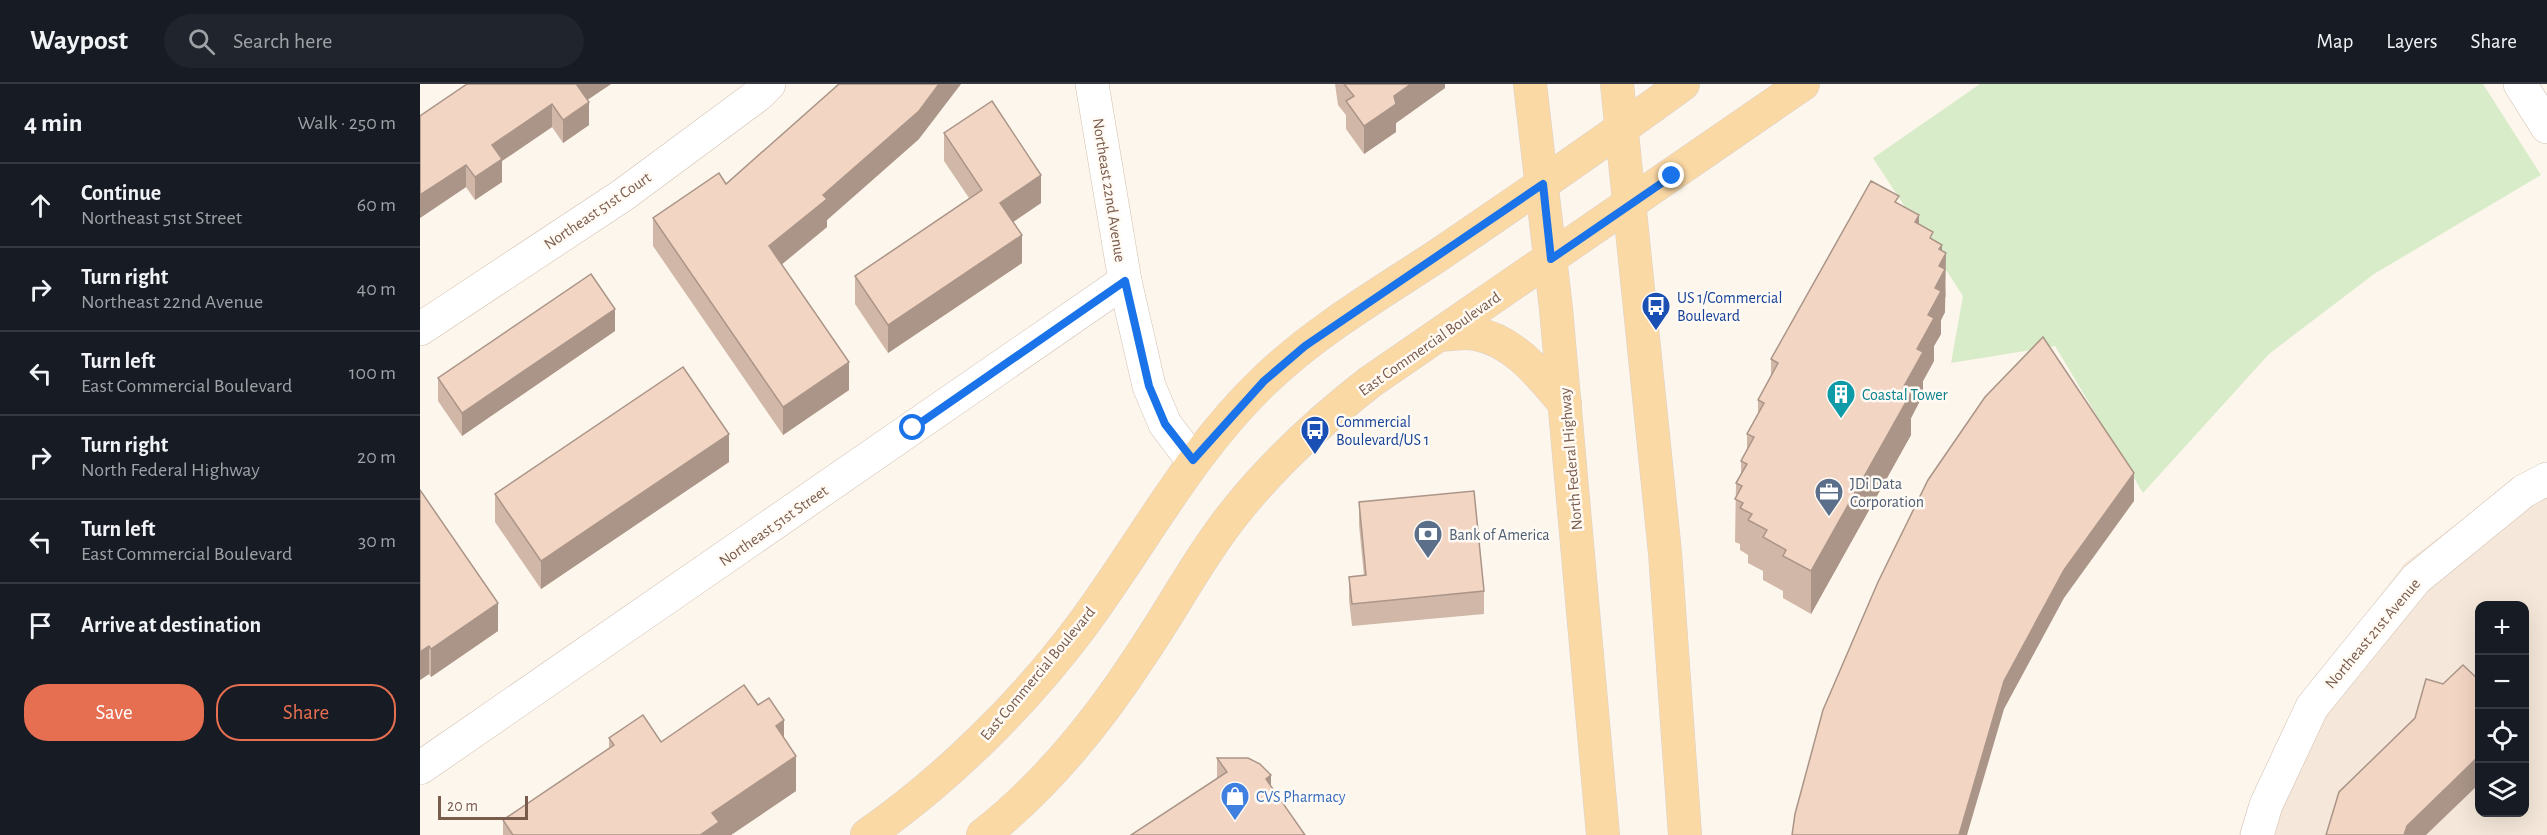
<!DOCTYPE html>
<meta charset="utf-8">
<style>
body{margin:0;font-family:"Alegreya Sans",sans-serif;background:#20242c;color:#f1f3f6}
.controls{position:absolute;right:18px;bottom:18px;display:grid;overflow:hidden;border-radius:12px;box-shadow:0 6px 24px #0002}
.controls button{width:54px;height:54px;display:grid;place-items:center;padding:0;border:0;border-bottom:2px solid #363941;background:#171b24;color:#f1f3f6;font:30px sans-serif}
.scale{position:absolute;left:18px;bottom:15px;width:90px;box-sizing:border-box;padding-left:6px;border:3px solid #7a5c4d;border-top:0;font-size:16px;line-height:21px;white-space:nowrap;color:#7a5c4d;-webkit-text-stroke:4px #fffaf3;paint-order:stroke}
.stop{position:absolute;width:18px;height:18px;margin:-14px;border:4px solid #1a73e8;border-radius:50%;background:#fff}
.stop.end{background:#1a73e8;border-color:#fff;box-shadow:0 2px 6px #0008}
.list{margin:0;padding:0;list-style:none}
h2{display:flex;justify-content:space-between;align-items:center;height:78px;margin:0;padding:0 24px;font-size:26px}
h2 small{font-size:20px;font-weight:400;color:#9ea1a6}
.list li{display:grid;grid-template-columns:39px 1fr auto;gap:18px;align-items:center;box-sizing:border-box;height:84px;padding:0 24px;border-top:2px solid #363941}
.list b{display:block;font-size:22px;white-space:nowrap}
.list p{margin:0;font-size:20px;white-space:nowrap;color:#9ea1a6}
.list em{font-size:20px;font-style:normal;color:#9ea1a6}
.actions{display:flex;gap:12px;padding:18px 24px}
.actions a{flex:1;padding:14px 0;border:2px solid #e76f51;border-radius:24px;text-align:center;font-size:21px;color:#e76f51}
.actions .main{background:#e76f51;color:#fff}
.icon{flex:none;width:33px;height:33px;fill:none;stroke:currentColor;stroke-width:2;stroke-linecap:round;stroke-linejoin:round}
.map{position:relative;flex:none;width:2127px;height:751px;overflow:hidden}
header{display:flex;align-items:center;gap:36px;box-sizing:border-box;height:84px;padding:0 30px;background:#171b24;border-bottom:2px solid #363941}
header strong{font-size:28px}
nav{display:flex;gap:33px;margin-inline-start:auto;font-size:21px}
.search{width:420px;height:54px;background:#20242c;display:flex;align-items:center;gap:15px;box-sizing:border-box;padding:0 21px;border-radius:33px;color:#9ea1a6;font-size:22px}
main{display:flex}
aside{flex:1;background:#171b24}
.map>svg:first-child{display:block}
.residential{fill:#f5e8da;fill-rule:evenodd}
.green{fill:#d8ecc9}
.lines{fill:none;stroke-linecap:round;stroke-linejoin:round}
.minor-casing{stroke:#d1beb0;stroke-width:34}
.major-casing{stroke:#dad1cd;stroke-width:34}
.minor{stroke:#fff;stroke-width:33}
.major{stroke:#fbd9a5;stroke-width:33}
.wall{fill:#d1b7a8}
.shaded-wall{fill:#aa9588}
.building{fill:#f3d5c3;stroke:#aa9588;stroke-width:1.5}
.route{stroke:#1a73e8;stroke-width:8}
.labels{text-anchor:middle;stroke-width:5;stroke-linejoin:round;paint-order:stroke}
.street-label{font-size:16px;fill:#7a5c4d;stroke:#fffaf3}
.transit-label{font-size:16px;fill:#164399;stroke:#fffaf3;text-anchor:start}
.culture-label{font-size:16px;fill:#0d838f;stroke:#fffaf3;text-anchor:start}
.service-label{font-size:16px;fill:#4e5e75;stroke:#fffaf3;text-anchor:start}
.shop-label{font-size:16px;fill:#366cbe;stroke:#fffaf3;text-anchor:start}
</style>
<header>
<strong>Waypost</strong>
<div class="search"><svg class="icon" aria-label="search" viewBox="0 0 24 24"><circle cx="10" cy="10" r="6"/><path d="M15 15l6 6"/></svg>Search here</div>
<nav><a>Map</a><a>Layers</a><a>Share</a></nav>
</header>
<main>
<aside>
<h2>4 min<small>Walk · 250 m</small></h2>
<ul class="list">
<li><svg class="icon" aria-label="ahead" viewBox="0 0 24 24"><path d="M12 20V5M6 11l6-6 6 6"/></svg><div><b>Continue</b><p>Northeast 51st Street</p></div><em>60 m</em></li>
<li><svg class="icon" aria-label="right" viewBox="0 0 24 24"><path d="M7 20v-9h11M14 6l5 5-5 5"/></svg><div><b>Turn right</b><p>Northeast 22nd Avenue</p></div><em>40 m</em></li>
<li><svg class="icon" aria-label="left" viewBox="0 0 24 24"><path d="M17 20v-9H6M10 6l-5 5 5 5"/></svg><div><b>Turn left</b><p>East Commercial Boulevard</p></div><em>100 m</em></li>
<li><svg class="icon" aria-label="right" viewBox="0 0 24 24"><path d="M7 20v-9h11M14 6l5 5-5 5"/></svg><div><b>Turn right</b><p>North Federal Highway</p></div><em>20 m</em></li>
<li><svg class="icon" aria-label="left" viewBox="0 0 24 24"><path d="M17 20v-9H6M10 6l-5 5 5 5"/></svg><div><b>Turn left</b><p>East Commercial Boulevard</p></div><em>30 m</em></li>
<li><svg class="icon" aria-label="arrive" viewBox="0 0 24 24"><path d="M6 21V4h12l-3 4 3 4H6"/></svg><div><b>Arrive at destination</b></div></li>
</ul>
<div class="actions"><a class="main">Save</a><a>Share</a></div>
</aside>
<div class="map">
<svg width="2127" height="751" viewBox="0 0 2127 751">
<rect width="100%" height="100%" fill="#fdf6ec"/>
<path class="residential" d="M 2127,380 L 2127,751 L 1819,751 L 1828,722 L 1881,615 L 1985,479 L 2097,394 ZM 2060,522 L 2104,522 L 2104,728 L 2060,728 Z"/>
<polygon class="green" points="1560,0 2063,0 2121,91 1954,190 1849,270 1723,409 1635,262 1531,279 1543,212 1453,74"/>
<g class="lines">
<g class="minor-casing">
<g id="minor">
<polyline points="672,0 705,197 729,302 745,340 773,377"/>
<polyline points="2100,0 2127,43"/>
<polyline points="0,245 203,111 338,11 349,0"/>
<polyline points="0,684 705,197"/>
<polyline points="1837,751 1846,721 1892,623 1947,555 1996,495 2104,407 2127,395"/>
</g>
</g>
<g class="major-casing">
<g id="major">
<polyline points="1110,0 1136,225 1183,751"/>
<polyline points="1197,0 1245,469 1265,751"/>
<path d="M 1019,251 C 1031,251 1045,247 1056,250 C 1095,257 1121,292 1145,320"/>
<path d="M 447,751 C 525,697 603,620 660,544 C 722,461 769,368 845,296 C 895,248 956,212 1014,174 C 1098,117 1181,60 1263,0"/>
<path d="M 563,751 C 627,701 677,639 721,571 C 753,524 780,472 816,427 C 855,378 900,337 950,298 L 1383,0"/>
</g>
</g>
<use href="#minor" class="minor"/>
<use href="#major" class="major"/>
</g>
<g class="wall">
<polygon points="47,0 191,0 167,16 169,41 143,59 132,43 82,77 82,98 55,116 46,103 0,134 0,32"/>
<polygon points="915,0 1025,0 1025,4 976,39 976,48 944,70 926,45 926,31 918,21"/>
<polygon points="524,49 621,119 593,138 602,179 468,269 435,220 435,192 549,114 524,77"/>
<polygon points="499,55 407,136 407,143 362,180 429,306 363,351 233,162 233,134 306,100"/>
<polygon points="1479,120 1499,140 1522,167 1526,212 1525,214 1525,228 1521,236 1521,250 1514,262 1514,277 1503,297 1503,311 1491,334 1491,351 1391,530 1363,514 1363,507 1343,496 1343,487 1328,479 1328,471 1320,466 1320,460 1315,458 1316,399 1321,390 1321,377 1327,365 1327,350 1338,330 1338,316 1351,293 1351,275"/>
<polygon points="195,247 42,352 18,317 18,294"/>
<polygon points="309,378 121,505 75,438 75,410"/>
<polygon points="0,406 78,547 11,593 9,590 0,596"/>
<polygon points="939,418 1064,507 1064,530 932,542 929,516 929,493 944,492 939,441"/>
<polygon points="338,621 364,654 376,707 311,751 83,751 83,736 189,664 189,654 241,658"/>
<polygon points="797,674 851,701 797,695"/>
</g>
<g class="shaded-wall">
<polygon points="157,0 191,0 157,23"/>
<polygon points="519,0 541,0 499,55 407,136 407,143 349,191 349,162"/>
<polygon points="991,0 1025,0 1025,4 976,39 976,48 944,70 944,42 974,12"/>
<polygon points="169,18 169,41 143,59 143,36"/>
<polygon points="132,20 132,43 82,77 82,98 55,116 55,93 72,61"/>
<polygon points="46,81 46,103 0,134 0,111"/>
<polygon points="621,91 621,119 580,147 580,119"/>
<polygon points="1499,131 1499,174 1495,138"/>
<polygon points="602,151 602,179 468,269 468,241"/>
<polygon points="1522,161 1522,177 1526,169 1525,228 1521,236 1521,250 1514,262 1514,277 1503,297 1503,311 1491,334 1491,351 1391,530 1391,487 1483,304 1497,265 1515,204 1519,165"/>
<polygon points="195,225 195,247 42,352 42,329"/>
<polygon points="429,278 429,306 363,351 363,323"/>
<polygon points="309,350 309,378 121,505 121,477"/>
<polygon points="1714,389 1714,417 1644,514 1584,625 1547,751 1539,751 1584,597 1644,486"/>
<polygon points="78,519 78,547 11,593 11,565"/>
<polygon points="9,562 9,590 0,596 0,568"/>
<polygon points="364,636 364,671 356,642"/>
<polygon points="2060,671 2060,699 2006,751 1984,751 1987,742"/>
<polygon points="376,672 376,707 311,751 280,751 292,729"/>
<polygon points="851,691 851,719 846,695"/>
</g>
<g class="building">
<polygon points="47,0 157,0 157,1 169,18 143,36 132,20 72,61 82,75 55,93 46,81 0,111 0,32"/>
<polygon points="419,0 519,0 499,27 403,111 407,115 349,162 429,278 363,323 233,134 299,89 306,100"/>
<polygon points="924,0 991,0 974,12 976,20 944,42 926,17 934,12"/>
<polygon points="572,17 621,91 580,119 602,151 468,241 435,192 562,106 524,49"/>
<polygon points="1451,97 1479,112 1475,118 1499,131 1495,138 1513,148 1510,154 1522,161 1519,165 1526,169 1519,182 1525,185 1515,204 1521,207 1508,231 1514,234 1497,265 1503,268 1483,304 1491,309 1391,487 1363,472 1366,466 1343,453 1347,446 1328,436 1332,430 1320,424 1323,419 1315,415 1322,402 1316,399 1327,380 1321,377 1334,353 1327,350 1344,319 1338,316 1358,279 1351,275"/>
<polygon points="171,190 195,225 42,329 18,294"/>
<polygon points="1623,253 1714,389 1644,486 1584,597 1539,751 1372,751 1375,730 1403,626 1458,498 1508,396 1565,313"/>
<polygon points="263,283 309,350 121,477 75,410"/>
<polygon points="0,406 78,519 11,565 9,562 0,568"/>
<polygon points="1054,407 1064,507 932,520 929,493 946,491 939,418"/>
<polygon points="2043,581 2060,597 2060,671 1987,742 1984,751 1906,751 1919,708 1995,634 2006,595 2023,600"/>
<polygon points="324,601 338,621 349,614 364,636 356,642 376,672 292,729 299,738 280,751 93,751 83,736 194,661 189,654 223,631 241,658"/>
<polygon points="797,674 828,674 840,680 851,691 846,695 885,751 711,751 807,688"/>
</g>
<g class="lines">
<polyline class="route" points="493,344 705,197 729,302 745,340 773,376 844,297 885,262 1123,100 1131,175 1252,92"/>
</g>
<defs>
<g id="bus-pin" transform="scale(1.5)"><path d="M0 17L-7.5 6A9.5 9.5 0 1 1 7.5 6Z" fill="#1a4fb4" stroke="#fffaf3"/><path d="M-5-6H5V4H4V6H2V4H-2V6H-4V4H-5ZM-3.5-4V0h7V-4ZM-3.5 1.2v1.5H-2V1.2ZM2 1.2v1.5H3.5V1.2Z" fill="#fff"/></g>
<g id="building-pin" transform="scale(1.5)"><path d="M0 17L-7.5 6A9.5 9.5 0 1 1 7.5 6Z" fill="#0f9aa8" stroke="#fffaf3"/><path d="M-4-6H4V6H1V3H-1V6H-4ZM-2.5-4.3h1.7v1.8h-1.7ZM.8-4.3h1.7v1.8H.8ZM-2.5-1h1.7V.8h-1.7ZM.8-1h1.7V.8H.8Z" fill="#fff"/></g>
<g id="office-pin" transform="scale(1.5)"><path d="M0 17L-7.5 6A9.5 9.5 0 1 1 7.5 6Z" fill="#5c6f8a" stroke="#fffaf3"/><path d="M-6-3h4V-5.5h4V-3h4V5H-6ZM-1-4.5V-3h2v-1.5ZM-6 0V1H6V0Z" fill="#fff"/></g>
<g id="bank-pin" transform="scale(1.5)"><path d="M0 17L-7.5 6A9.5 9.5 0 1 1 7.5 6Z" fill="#5c6f8a" stroke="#fffaf3"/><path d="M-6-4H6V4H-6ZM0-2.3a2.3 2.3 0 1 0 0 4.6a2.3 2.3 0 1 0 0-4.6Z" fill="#fff"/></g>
<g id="shop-pin" transform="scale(1.5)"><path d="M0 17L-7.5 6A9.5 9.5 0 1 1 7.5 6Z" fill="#3f7fe0" stroke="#fffaf3"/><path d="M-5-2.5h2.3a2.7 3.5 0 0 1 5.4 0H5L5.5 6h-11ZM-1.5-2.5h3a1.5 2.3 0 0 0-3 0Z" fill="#fff"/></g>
</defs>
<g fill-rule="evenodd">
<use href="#bus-pin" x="1236" y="222"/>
<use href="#building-pin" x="1421" y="310"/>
<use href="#bus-pin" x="895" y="346"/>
<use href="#office-pin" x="1409" y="408"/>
<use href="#bank-pin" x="1008" y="450"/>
<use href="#shop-pin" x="815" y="712"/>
</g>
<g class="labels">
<g class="street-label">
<text transform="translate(690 106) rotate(81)" y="6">Northeast 22nd Avenue</text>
<text transform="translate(177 126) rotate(-34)" y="6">Northeast 51st Court</text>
<text transform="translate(1009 259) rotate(-35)" y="6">East Commercial Boulevard</text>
<text transform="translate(1150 375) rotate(-95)" y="6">North Federal Highway</text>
<text transform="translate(353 441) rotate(-35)" y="6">Northeast 51st Street</text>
<text transform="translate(1952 549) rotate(-50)" y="6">Northeast 21st Avenue</text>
<text transform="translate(617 589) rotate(-50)" y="6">East Commercial Boulevard</text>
</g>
<g class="transit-label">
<text x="1257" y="219">US 1/Commercial<tspan x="1257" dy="18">Boulevard</tspan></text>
<text x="916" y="343">Commercial<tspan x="916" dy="18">Boulevard/US 1</tspan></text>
</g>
<g class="culture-label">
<text x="1442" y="316">Coastal Tower</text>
</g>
<g class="service-label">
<text x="1430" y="405">JDi Data<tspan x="1430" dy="18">Corporation</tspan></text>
<text x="1029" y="456">Bank of America</text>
</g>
<g class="shop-label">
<text x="836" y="718">CVS Pharmacy</text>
</g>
</g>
</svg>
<div class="controls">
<button>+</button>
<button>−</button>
<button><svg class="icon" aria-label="locate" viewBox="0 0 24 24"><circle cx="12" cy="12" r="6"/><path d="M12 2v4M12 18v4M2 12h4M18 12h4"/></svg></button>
<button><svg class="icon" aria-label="layers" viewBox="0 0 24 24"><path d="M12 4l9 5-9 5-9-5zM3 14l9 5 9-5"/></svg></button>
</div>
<div class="scale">20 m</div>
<div class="stop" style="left:493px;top:344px"></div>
<div class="stop end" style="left:1252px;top:92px"></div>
</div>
</main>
